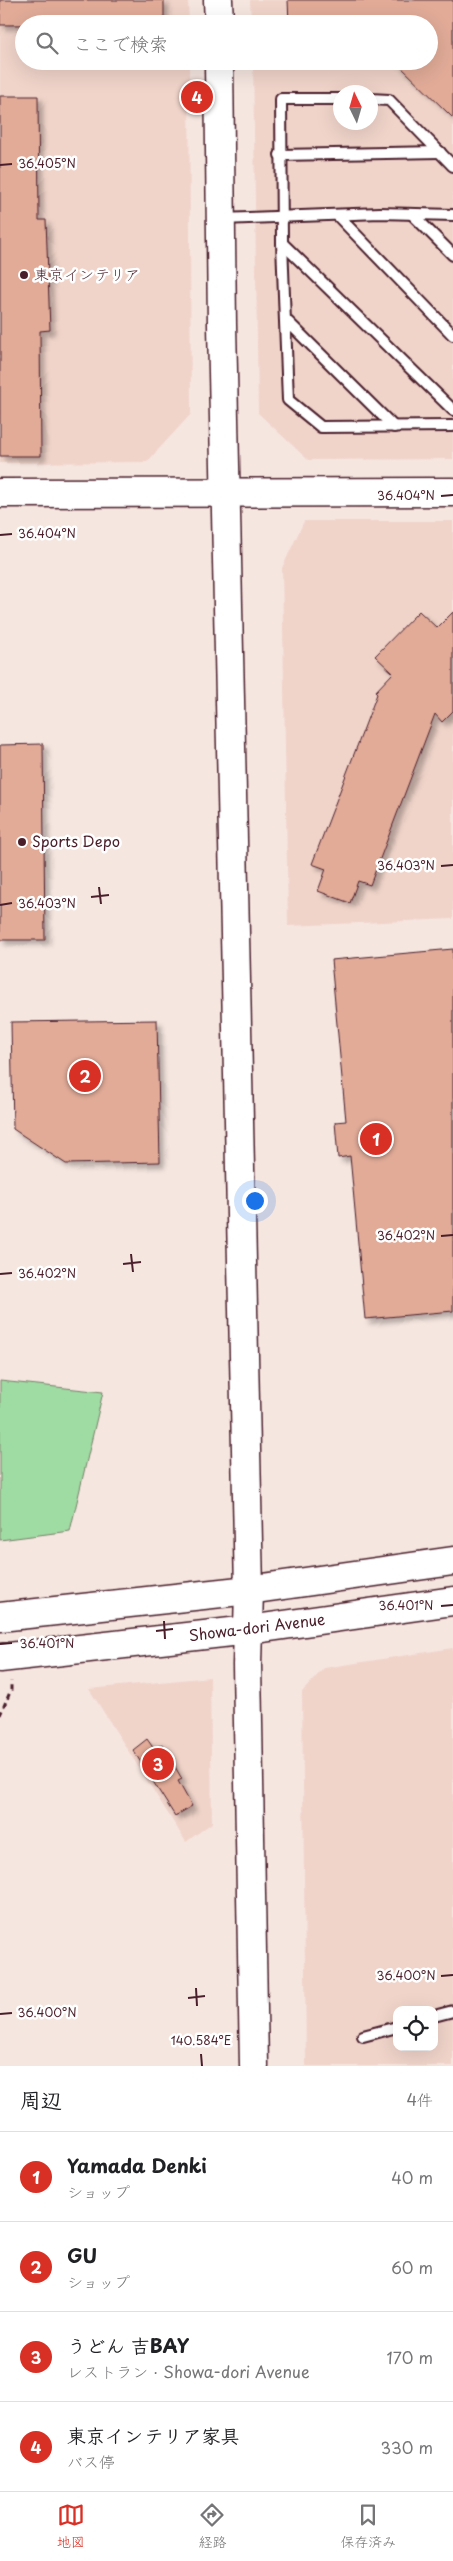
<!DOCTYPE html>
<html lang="ja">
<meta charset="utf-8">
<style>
body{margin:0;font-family:"Playpen Sans","Klee One",sans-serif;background:#f6f6f6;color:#202124}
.controls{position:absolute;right:15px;bottom:15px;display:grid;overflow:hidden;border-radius:10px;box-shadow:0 5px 20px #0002}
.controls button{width:45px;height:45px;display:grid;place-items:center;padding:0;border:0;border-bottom:1px solid #e0e0e0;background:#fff;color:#202124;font:25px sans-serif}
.compass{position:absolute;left:333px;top:85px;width:45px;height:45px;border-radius:50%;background:#fff;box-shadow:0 5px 20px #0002;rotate:355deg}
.you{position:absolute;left:254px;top:1200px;width:18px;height:18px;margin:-12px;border:4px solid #fff;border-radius:50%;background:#1a73e8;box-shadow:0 0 0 8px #1a73e833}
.badge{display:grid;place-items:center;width:32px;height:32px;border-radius:50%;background:#d93025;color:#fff;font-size:16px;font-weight:700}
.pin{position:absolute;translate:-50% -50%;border:2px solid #fff;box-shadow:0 1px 5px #0006}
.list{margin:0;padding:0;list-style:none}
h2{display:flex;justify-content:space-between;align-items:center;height:65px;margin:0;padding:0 20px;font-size:21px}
h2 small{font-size:16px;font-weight:400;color:#757577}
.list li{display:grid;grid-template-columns:32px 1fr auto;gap:15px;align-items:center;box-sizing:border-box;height:90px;padding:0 20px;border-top:1px solid #e0e0e0}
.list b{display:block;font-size:19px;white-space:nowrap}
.list p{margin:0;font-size:16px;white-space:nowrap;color:#757577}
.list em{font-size:16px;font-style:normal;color:#757577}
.icon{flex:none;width:28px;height:28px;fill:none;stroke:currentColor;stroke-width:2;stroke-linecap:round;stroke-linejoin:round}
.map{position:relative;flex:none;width:453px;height:2066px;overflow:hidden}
.search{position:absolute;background:#fff;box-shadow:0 5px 20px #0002;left:15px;right:15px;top:15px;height:55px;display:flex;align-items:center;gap:12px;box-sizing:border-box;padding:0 18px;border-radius:28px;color:#757577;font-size:19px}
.sheet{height:425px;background:#fff}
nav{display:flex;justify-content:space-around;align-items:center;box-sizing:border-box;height:70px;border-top:1px solid #e0e0e0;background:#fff;font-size:14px;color:#757577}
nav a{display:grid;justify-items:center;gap:2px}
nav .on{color:#d93025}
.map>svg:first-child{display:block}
.built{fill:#f0d4ca;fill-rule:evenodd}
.green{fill:#9fdca3;stroke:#747e67}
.building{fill:#e1ab98;stroke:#4a1f2b;filter:url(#shadow)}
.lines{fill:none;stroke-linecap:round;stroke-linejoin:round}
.lane-casing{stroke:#4a1f2b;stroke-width:14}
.secondary-casing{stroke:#4a1f2b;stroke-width:31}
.path{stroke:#4a1f2b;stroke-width:3;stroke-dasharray:5 4;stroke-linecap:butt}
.lane{stroke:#fff;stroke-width:10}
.secondary{stroke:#fff;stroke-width:28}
.ticks{fill:none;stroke:#4a1f2b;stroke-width:2}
.poi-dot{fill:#4a1f2b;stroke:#fff;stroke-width:2}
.labels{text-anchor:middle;stroke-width:5;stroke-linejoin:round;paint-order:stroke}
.poi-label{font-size:15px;fill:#4a1f2b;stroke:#fff;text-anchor:start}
.street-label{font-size:15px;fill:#4a1f2b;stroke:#fff}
.ticks-label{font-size:12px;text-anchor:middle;fill:#4a1f2b;stroke:#fff;stroke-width:5;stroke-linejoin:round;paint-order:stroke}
</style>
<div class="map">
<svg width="453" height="2066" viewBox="0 0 453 2066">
<defs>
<filter id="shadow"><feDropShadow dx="4.5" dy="4.5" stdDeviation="2.5" flood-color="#0004"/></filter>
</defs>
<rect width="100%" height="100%" fill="#f6e6e0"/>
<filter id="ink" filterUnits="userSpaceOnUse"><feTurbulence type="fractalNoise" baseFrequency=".02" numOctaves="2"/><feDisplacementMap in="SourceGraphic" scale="10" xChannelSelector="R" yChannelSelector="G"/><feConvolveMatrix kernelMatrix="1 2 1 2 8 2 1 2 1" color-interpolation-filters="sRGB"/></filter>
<g filter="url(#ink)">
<g class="built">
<polygon points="0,0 188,0 189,24 24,24 24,61 189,61 191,414 147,462 0,463"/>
<path d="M 250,0 L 453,0 L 453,459 L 308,460 L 258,413 L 253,61 L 429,61 L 429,24 L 251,24 ZM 340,92 L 370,92 L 370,122 L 340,122 Z"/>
<polygon points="304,521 453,521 453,919 288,926 282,568"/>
<path d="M 453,1648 L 453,2066 L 306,2066 L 302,1692 L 324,1668 ZM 397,2010 L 434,2010 L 434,2047 L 397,2047 Z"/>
<polygon points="210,1677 212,1823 186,1842 89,1689"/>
</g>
<polygon class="green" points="0,1381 103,1392 70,1531 0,1540"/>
<g class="building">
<polygon points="0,0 164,0 164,24 0,25"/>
<polygon points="288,0 453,0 453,118 395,61 429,61 429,24 289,24"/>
<polygon points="0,96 38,96 39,220 46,220 50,330 40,331 41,456 0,456"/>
<polygon points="419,611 437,628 453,612 453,711 442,722 435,714 370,885 358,881 350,903 318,891 326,869 312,864 377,694 375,692 393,673 375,656"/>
<polygon points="43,744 45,940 0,940 0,745"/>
<polygon points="453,949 453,1311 365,1319 350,1156 338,1158 335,1122 346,1121 331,960"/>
<polygon points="157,1020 160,1162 66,1164 13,1129 11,1022"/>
<polygon points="147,1739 154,1749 162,1744 182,1779 178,1781 192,1806 175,1816 133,1750"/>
</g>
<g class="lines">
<g class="lane-casing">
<g id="lane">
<polyline points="340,99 281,99 282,243 288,400 321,427 453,426"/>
<polyline points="370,99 389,100 453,166"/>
<polyline points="280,155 440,152"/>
<polyline points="412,214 453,255"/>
<polyline points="337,215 453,335"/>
<polyline points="222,219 380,213 453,215"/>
<polyline points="282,243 453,410"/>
<polyline points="286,320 394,427"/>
<polyline points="434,2016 453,2011"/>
<polyline points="363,2036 397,2027"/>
</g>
</g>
<g class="secondary-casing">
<g id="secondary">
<polyline points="218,0 219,24"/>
<polyline points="219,61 222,325 249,1590 247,1665 254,2066"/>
<polyline points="0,493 453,492"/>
<polyline points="0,1617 249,1590 453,1561"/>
<polyline points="0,1658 249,1630 453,1601"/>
</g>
</g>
<polyline class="path" points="0,1715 11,1690 11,1681"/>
<use href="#lane" class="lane"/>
<use href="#secondary" class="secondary"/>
</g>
</g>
<path class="ticks" d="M 0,165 L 12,164M 441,496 L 453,495M 0,535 L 12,534M 441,866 L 453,865M 99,887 L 101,904M 91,897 L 109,895M 0,905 L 12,903M 441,1236 L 453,1235M 131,1254 L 133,1272M 123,1264 L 141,1262M 0,1274 L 12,1273M 441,1606 L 453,1605M 164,1621 L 165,1639M 156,1631 L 173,1629M 0,1644 L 12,1643M 441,1976 L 453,1975M 196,1988 L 197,2006M 188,1998 L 205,1996M 0,2014 L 12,2013M 201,2054 L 202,2066"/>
<g class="poi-dot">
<circle cx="24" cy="275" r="5"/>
<circle cx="22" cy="842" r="5"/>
</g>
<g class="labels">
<g class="poi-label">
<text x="34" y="280">東京インテリア</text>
<text x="32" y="847">Sports Depo</text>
</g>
<g class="street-label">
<text transform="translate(257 1628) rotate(-7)" y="5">Showa-dori Avenue</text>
</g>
</g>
<g class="ticks-label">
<text x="47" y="168">36.405°N</text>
<text x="406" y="500">36.404°N</text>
<text x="47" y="538">36.404°N</text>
<text x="406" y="870">36.403°N</text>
<text x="47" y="908">36.403°N</text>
<text x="406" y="1240">36.402°N</text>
<text x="47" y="1278">36.402°N</text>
<text x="406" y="1610">36.401°N</text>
<text x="47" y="1648">36.401°N</text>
<text x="406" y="1980">36.400°N</text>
<text x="47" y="2017">36.400°N</text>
<text x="201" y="2045">140.584°E</text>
</g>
</svg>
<div class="controls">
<button><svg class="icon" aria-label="locate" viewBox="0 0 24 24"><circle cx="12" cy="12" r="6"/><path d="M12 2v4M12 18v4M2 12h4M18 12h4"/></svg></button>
</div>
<svg class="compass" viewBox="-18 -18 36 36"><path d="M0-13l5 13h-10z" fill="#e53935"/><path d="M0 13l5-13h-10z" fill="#757577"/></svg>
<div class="you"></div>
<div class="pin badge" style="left:376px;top:1139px">1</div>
<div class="pin badge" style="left:85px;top:1076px">2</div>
<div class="pin badge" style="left:158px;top:1764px">3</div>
<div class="pin badge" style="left:197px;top:97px">4</div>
<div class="search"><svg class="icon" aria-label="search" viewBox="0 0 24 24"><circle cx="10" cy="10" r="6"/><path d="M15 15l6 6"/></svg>ここで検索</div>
</div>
<section class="sheet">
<h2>周辺<small>4件</small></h2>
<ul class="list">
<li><span class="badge">1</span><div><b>Yamada Denki</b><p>ショップ</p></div><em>40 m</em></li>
<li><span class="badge">2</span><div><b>GU</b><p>ショップ</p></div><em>60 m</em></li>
<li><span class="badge">3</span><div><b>うどん 吉BAY</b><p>レストラン · Showa-dori Avenue</p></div><em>170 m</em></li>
<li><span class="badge">4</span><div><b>東京インテリア家具</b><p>バス停</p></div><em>330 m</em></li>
</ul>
</section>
<nav>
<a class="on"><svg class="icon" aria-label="map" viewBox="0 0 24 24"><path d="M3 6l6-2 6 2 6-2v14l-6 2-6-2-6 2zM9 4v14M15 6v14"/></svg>地図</a>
<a><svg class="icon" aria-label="directions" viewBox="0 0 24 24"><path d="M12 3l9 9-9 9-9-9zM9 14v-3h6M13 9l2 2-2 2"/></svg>経路</a>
<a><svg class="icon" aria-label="saved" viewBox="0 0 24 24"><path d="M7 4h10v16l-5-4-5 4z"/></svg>保存済み</a>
</nav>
